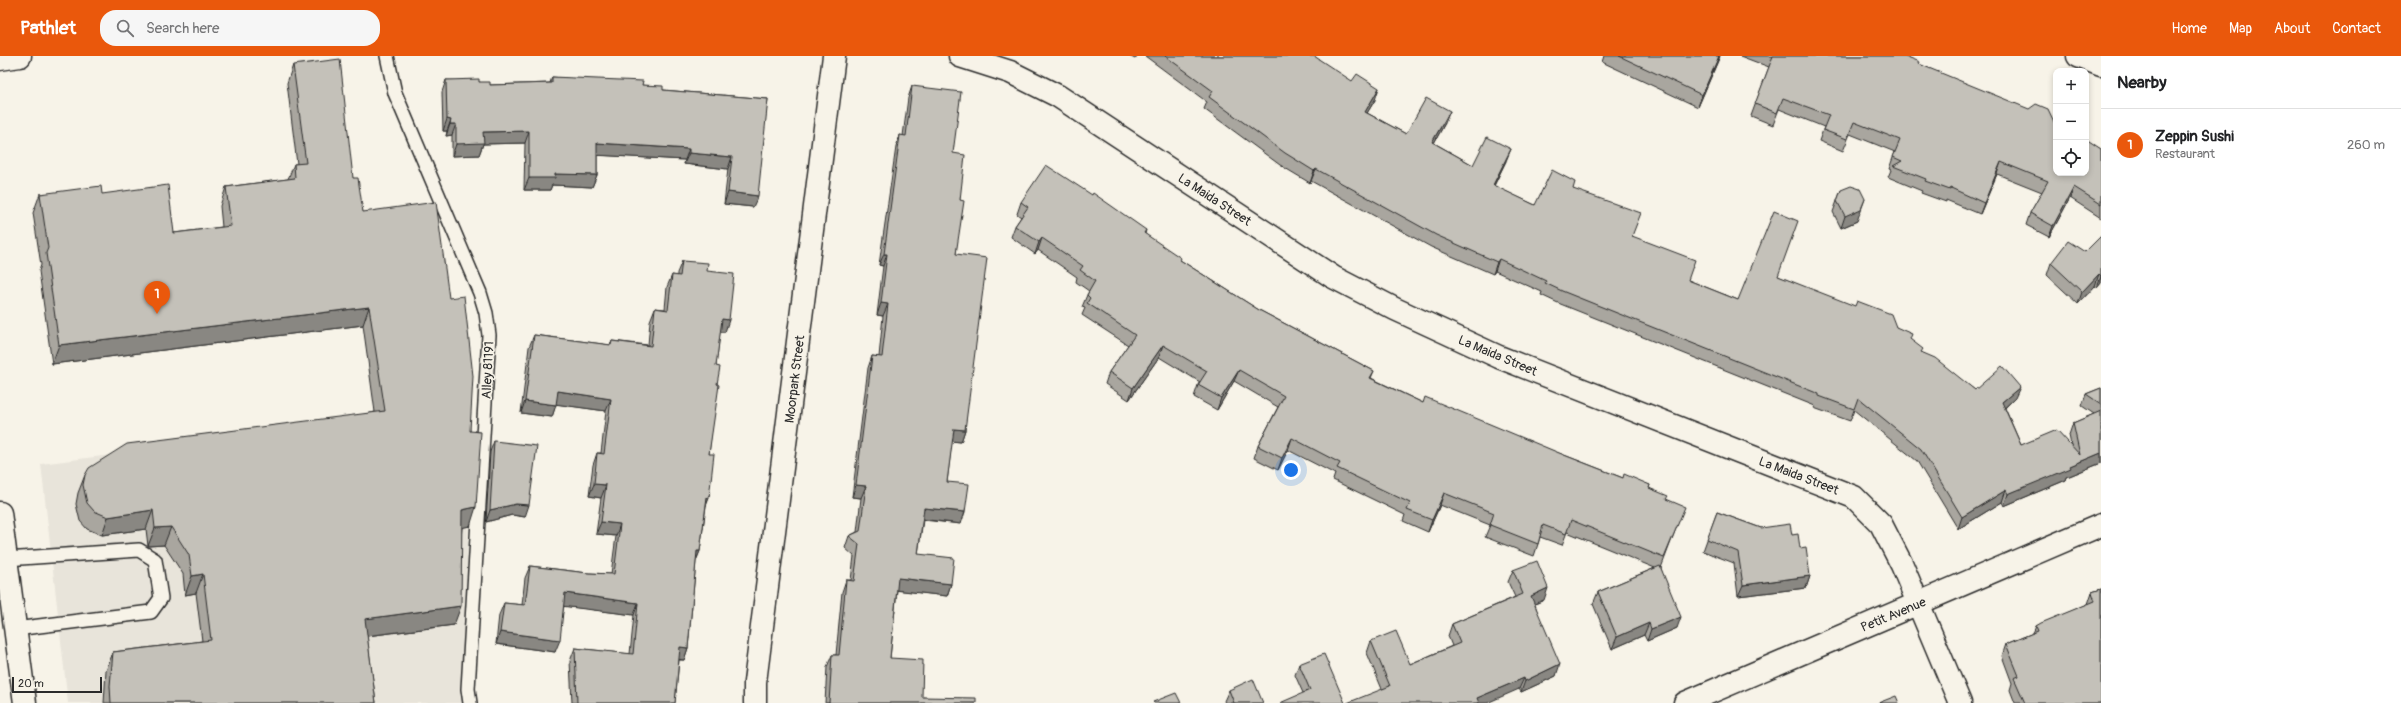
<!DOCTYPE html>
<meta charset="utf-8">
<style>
body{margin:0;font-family:Pangolin,sans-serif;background:#f6f6f6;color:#202124}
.controls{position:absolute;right:12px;top:12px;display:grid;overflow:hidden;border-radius:8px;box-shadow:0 2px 6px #0003}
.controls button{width:36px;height:36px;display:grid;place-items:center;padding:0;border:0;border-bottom:1px solid #e0e0e0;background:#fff;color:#202124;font:20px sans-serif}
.scale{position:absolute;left:12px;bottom:10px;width:90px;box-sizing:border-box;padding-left:4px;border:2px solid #2b2b2b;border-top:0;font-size:11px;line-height:14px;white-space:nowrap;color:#2b2b2b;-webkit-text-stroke:3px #f7f3e8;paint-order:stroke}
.you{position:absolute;left:1291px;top:414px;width:14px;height:14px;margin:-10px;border:3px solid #fff;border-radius:50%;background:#1a73e8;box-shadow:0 0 0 6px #1a73e833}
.badge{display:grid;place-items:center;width:26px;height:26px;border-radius:50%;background:#ea580c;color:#fff;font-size:13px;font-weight:700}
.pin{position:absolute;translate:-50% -33px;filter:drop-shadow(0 1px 2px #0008)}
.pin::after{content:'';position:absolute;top:21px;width:14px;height:12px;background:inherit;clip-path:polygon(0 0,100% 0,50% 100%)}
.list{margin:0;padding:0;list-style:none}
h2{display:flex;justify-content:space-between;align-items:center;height:52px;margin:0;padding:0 16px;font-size:17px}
h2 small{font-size:13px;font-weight:400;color:#757577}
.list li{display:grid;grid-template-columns:26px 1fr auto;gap:12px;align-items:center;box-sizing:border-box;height:72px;padding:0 16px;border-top:1px solid #e0e0e0}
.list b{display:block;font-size:15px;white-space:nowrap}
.list p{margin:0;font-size:13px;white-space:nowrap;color:#757577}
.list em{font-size:13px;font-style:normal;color:#757577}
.icon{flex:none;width:22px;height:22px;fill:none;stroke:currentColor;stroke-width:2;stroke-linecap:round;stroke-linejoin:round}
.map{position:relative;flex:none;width:2101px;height:647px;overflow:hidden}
header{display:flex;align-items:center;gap:24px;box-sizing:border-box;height:56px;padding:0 20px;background:#ea580c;color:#fff}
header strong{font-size:19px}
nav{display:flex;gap:22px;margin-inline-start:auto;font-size:14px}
.search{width:280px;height:36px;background:#f6f6f6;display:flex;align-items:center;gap:10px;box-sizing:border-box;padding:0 14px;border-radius:16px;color:#757577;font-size:15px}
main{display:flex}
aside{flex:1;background:#fff}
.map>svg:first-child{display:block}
.built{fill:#e8e4da}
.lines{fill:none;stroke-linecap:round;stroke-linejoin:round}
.service-casing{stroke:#2b2b2b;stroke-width:16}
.minor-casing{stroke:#2b2b2b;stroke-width:25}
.primary-casing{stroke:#2b2b2b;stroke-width:25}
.service{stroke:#f7f3e8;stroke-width:13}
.minor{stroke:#f7f3e8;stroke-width:22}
.primary{stroke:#f7f3e8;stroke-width:22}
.wall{fill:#a9a69f;stroke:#2b2b2b}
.shaded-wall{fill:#898782;stroke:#2b2b2b}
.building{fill:#c4c1b9;stroke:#2b2b2b}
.labels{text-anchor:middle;stroke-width:3;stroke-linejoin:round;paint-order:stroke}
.street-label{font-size:13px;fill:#2b2b2b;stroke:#f7f3e8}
</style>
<header>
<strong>Pathlet</strong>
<div class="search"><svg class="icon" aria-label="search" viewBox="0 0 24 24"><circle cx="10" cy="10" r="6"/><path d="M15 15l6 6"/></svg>Search here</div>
<nav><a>Home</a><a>Map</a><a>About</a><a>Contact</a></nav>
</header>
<main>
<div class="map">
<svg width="2101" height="647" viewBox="0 0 2101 647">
<rect width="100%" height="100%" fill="#f7f3e8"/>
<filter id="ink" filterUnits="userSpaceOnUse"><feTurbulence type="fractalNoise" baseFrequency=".025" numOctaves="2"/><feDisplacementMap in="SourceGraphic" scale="8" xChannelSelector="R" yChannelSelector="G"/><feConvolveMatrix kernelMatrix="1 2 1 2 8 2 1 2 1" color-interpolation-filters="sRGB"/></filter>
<g filter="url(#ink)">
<polygon class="built" points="468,352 468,647 68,647 41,408"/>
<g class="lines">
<g class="service-casing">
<g id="service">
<polyline points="387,0 395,37 480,237 486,257 489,279 468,633 470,647"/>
<polyline points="6,503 139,494 155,504 161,542 151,556 15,573"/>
</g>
</g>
<g class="minor-casing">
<g id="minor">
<polyline points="960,0 1010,16 1058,40 1333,221 1395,253 1499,301 1854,441 1881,468 1902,509 1960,647"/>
<polyline points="2078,0 2101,9"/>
<polyline points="0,3 20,0"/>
<polyline points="755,647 755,626 834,0"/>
<polyline points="1685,647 2101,469"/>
</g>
</g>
<g class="primary-casing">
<polyline id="primary" points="0,457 25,647"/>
</g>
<use href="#service" class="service"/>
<use href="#minor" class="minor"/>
<use href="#primary" class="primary"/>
</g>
<g class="wall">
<polygon points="1129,0 1137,0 1135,3"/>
<polygon points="1145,0 1316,0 1315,1 1375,44 1367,57 1406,78 1445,67 1434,87 1473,109 1506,105 1494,130 1535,149 1573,133 1688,224 1738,244 1778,220 1896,271 1910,283 1921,296 1975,334 2015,342 2005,352 2021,389 2071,389 2069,379 2073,367 2094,358 2082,350 2086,338 2101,332 2101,407 2067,421 2066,424 2004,450 2002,446 1958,473 1917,405 1854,354 1850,365 1814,352 1815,350 1558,247 1541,239 1542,236 1495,215 1493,218 1431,191 1311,125 1310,127 1280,109 1204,53 1207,46"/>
<polygon points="1604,0 1720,0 1698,51 1602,6"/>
<polygon points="1740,0 1905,0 1919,8 2056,70 2101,93 2101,162 2070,142 2049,181 2026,169 2030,157 2042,136 1997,118 1980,158 1946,144 1946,146 1921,137 1922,135 1888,121 1891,114 1889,113 1895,96 1850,78 1843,95 1819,85 1824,71 1779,53 1773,69 1751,60 1769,11"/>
<polygon points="293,9 353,122 363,156 449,242 470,375 470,470 462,471 454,569 367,580 376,647 104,647 106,615 113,596 202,585 196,537 185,539 183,518 164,489 148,490 146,473 102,479 87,473 80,465 76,448 78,437 85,419 375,356 363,269 52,308 39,215 41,209 33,157 40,138 102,138 174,177 222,171 220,150 226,131 288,123 294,108 297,108 287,27"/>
<polygon points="552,21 642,29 663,34 768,43 753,151 724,148 728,113 684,108 685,104 597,99 597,119 592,131 552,129 550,134 524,134 525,87 483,88 479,99 452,100 452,79 446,80 447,75 443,75 442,36 446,24 479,26 490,29 550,27"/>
<polygon points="912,30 953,97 960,144 956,198 965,374 961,386 952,385 947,426 961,468 923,464 918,498 951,528 947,540 897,534 890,602 922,641 976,647 825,647 827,611 832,599 836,599 842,536 846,524 851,524 854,500 845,492 849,480 857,476 861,442 852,441 868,312 872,300 879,301 883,260 877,259 883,210 879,209 896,91 900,79 903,80 908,42"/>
<polygon points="1841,134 1857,165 1841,172 1833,156"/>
<polygon points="1021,146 1146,174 1145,178 1180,204 1259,254 1374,315 1371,322 1423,347 1564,399 1623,422 1650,429 1649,432 1666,443 1680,462 1661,512 1677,572 1647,585 1644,579 1612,593 1593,548 1598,536 1655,512 1567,476 1562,489 1540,481 1538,488 1534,500 1485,481 1490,469 1440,449 1428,476 1403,465 1405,459 1333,424 1335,418 1288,394 1278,414 1254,402 1258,390 1278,351 1234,325 1217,354 1194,341 1198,329 1200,326 1159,301 1129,344 1105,328 1109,316 1128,289 1082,259 1085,252 1082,251 1087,239 1089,235 1076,226 1077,221 1038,194 1035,198 1011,181 1015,170 1021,161 1017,158"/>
<polygon points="2101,180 2101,227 2097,232 2095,230 2078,248 2047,219 2051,207 2085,196"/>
<polygon points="682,205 707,215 725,276 720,276 716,310 717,328 709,398 709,442 706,450 700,495 696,505 688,592 684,604 679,604 675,647 572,647 570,605 575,592 630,598 634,559 564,550 555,596 496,588 499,559 504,547 522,549 525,522 530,510 588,517 611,518 616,480 596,478 601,442 589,440 593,409 597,397 601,397 606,355 556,348 552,361 521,357 529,291 534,279 610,289 612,285 648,289 650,265 655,252 665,253 667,231 672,219 677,220 677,217"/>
<polygon points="494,385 525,461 512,459 486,466 490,396"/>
<polygon points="1717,456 1761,472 1792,479 1800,492 1810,520 1806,532 1738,540 1734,507 1703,495"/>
<polygon points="1513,514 1544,544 1535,548 1556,620 1521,636 1519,633 1382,633 1367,597 1371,585 1410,608 1452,590 1448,580 1452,568 1515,541 1508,526"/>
<polygon points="2101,533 2101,647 2015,647 2010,634 2012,627 2002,600 2006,588 2033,577 2036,570 2088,548 2092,536"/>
<polygon points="1299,608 1345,647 1303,637 1295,619"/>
<polygon points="1229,634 1263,647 1225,647 1224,645"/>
</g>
<g class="shaded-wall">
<polygon points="1719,0 1720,0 1698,51 1702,39"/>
<polygon points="1379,32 1375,44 1361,67 1365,56"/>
<polygon points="1450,55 1445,67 1428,98 1432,86"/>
<polygon points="447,63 451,64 447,75 443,75"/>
<polygon points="450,68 456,68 452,79 446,80"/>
<polygon points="529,75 525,87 483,88 479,99 452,100 456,88 483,76"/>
<polygon points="597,87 689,93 685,104 593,99"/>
<polygon points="1511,93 1506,105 1488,141 1493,129"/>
<polygon points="689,97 732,101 728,113 684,108"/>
<polygon points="2001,106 1997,118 1980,158 1984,147"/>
<polygon points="1316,113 1311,125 1310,127 1314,115"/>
<polygon points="555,118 597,119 592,131 552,129 550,134 524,134 529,122"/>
<polygon points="2074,131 2070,142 2049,181 2053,170"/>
<polygon points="728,136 758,140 753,151 724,148"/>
<polygon points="1865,143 1857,165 1841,172 1845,160"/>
<polygon points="1042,182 1038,194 1035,198 1039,186"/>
<polygon points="884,198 887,198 883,210 879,209"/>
<polygon points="1499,203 1495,215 1493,218 1497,206"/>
<polygon points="2099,218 2095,230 2078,248 2082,236"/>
<polygon points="2101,220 2101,227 2097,232"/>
<polygon points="881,247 888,248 883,260 877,259"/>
<polygon points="369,251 363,269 52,308 59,289"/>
<polygon points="722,263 729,264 725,276 717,276"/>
<polygon points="1163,289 1159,301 1129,344 1133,332"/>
<polygon points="1239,314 1234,325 1217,354 1221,342"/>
<polygon points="2020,331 2015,342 1998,358 2002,346"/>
<polygon points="558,335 611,343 606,355 554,348"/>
<polygon points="525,345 556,349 552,361 521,357"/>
<polygon points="954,373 965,374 961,386 950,385"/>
<polygon points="1292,382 1288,394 1278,414 1282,402"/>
<polygon points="2101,397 2101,407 2067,421 2066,424 2004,450 2008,438 2070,410"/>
<polygon points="594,428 606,429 601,442 589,440"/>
<polygon points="856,429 866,430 861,442 852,441"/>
<polygon points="2006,434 2002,446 1958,473 1962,461"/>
<polygon points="1444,437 1440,449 1428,476 1432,464"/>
<polygon points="707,441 709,442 704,454"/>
<polygon points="516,448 529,449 525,461 512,459 486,466 490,454"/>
<polygon points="476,451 470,470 456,473 462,454"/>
<polygon points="924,452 965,456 961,468 920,463"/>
<polygon points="153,454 146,473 102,479 108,461"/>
<polygon points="601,466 620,468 616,480 596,478"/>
<polygon points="171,471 164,489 148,490 155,472"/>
<polygon points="697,495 700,495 695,507"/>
<polygon points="203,518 196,537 185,539 192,520"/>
<polygon points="1810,520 1806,532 1738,540 1743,529"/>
<polygon points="898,522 951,528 947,540 894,534"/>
<polygon points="1548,532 1544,544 1527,551 1531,540"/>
<polygon points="565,537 638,547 634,559 561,550"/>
<polygon points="461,550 454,569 358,581 365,563"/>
<polygon points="1681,561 1677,572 1647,585 1651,573"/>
<polygon points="1649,567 1644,579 1612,593 1617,581"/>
<polygon points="500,576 560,584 555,596 496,588"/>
<polygon points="680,591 688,592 684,604 675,603"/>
<polygon points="1560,608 1556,620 1521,636 1525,625"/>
<polygon points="1524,622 1519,633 1487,647 1475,647 1477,642"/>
</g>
<g class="building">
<polygon points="1165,0 1314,0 1352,25 1357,18 1379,32 1365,56 1406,78 1426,42 1450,55 1432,86 1473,109 1487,81 1511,93 1493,129 1535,149 1552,114 1575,126 1573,133 1641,157 1632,180 1695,204 1688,224 1738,244 1774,155 1798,165 1778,220 1855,250 1857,245 1891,258 1896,271 1912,278 1910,283 1923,293 1921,296 1935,302 1975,334 2002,310 2020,331 2002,346 2021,389 2057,374 2080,399 2073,367 2101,355 2101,397 2070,410 2071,412 2008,438 2006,434 1962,461 1921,393 1858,342 1854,353 1819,340 1819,338 1562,235 1545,227 1546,225 1499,203 1497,206 1436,179 1316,113 1314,115 1285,97 1209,41 1213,35"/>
<polygon points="1619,0 1719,0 1702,39"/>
<polygon points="1773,0 1905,0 1920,6 1919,8 2029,53 2036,48 2048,53 2056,70 2056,117 2086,117 2086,83 2101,93 2101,148 2074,131 2053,170 2030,157 2048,125 2001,106 1984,147 1951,132 1950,134 1925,125 1926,123 1893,110 1902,105 1893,101 1900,84 1854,66 1847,83 1823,74 1829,59 1783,42 1777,57 1755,48"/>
<polygon points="340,3 353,122 358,122 363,156 436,146 449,242 464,240 473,320 470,375 481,376 476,451 462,454 461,550 365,563 376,647 111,647 110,630 113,596 211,584 203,518 192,520 189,499 171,471 155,472 153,454 108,461 94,455 87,447 83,429 85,419 89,412 127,388 385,355 369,251 59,289 46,197 48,192 40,138 101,130 102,138 168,129 174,177 231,170 226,131 295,122 294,108 306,107 293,9"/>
<polygon points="552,21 643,25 642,29 663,30 663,34 768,43 758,140 728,136 732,101 689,97 689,93 597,87 597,119 555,118 555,122 529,122 529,75 483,76 484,87 456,88 456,68 450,68 451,64 447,63 446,24 479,23 479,26 490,26 490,29 552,27"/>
<polygon points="912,30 961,36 953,97 965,99 960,144 964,145 956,198 987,202 965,374 954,373 947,426 969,428 965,456 924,452 918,498 954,502 951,528 898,522 890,602 923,604 922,641 976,642 976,647 829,647 832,599 839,599 846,524 854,525 859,488 849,480 860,475 866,430 856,429 872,300 882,301 888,248 881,247 887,198 884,198 900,79 906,80"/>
<polygon points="1046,109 1092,139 1093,137 1146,174 1144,177 1181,202 1180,204 1259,254 1374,315 1370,322 1423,347 1425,341 1564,399 1623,422 1624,418 1650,429 1649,432 1668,440 1666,443 1685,451 1664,502 1571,464 1566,478 1543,469 1538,488 1490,469 1494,457 1444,437 1432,464 1407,454 1410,447 1337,412 1340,407 1292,382 1282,402 1258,390 1284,340 1239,314 1221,342 1198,329 1207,315 1163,289 1133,332 1109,316 1135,279 1087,247 1090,242 1087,239 1095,225 1080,214 1083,210 1042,182 1039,186 1015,170 1028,151 1021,146"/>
<polygon points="1851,130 1860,133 1865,143 1861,153 1845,160 1837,145 1841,134"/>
<polygon points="2101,180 2101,220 2099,218 2082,236 2051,207 2068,185 2085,196"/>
<polygon points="682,205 708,207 707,215 734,218 729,264 722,263 716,310 720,311 717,328 719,329 709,398 714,398 709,442 707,441 700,495 697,495 688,592 680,591 675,647 577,647 575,592 633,598 638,547 565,537 560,584 500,576 504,547 525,549 530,510 588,517 614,518 620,468 601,466 606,429 594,428 597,397 604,398 611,343 558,335 556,349 525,345 534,279 611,289 612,285 651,290 655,252 668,254 672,219 680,220"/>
<polygon points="2101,332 2101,348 2086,338"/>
<polygon points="494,385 537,390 529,449 516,448 490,454"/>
<polygon points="1717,456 1761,472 1790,468 1792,479 1798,478 1800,492 1806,491 1810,520 1743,529 1738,496 1707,483"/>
<polygon points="1537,505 1548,532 1531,540 1560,608 1525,625 1524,622 1477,642 1479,647 1347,647 1390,630 1371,585 1396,575 1410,608 1460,587 1452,568 1523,538 1513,514"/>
<polygon points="1660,510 1681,561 1651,573 1649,567 1617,581 1598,536"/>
<polygon points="2101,533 2101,647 2025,647 2014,622 2019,620 2006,588 2038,575 2036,570 2041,567 2095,545 2092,536"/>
<polygon points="1324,598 1345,647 1280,647 1310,634 1299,608"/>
<polygon points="1253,623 1263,647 1234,647 1229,634"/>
<polygon points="1176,637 1181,647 1154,647 1153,646"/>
<polygon points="1896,640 1899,647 1878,647"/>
</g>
</g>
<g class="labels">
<g class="street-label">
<text transform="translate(1215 143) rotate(33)" y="5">La Maida Street</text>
<text transform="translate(1498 299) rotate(23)" y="5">La Maida Street</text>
<text transform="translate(487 314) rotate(-87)" y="5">Alley 81191</text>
<text transform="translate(794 323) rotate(-83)" y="5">Moorpark Street</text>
<text transform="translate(1799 419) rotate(21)" y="5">La Maida Street</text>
<text transform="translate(1893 558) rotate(-23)" y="5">Petit Avenue</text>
</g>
</g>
</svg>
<div class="controls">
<button>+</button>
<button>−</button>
<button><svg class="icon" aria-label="locate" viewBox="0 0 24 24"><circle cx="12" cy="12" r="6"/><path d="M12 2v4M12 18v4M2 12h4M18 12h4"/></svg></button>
</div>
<div class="scale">20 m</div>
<div class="you"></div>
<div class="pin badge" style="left:157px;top:258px">1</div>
</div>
<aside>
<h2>Nearby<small></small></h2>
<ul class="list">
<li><span class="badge">1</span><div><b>Zeppin Sushi</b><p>Restaurant</p></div><em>260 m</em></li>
</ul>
</aside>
</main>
